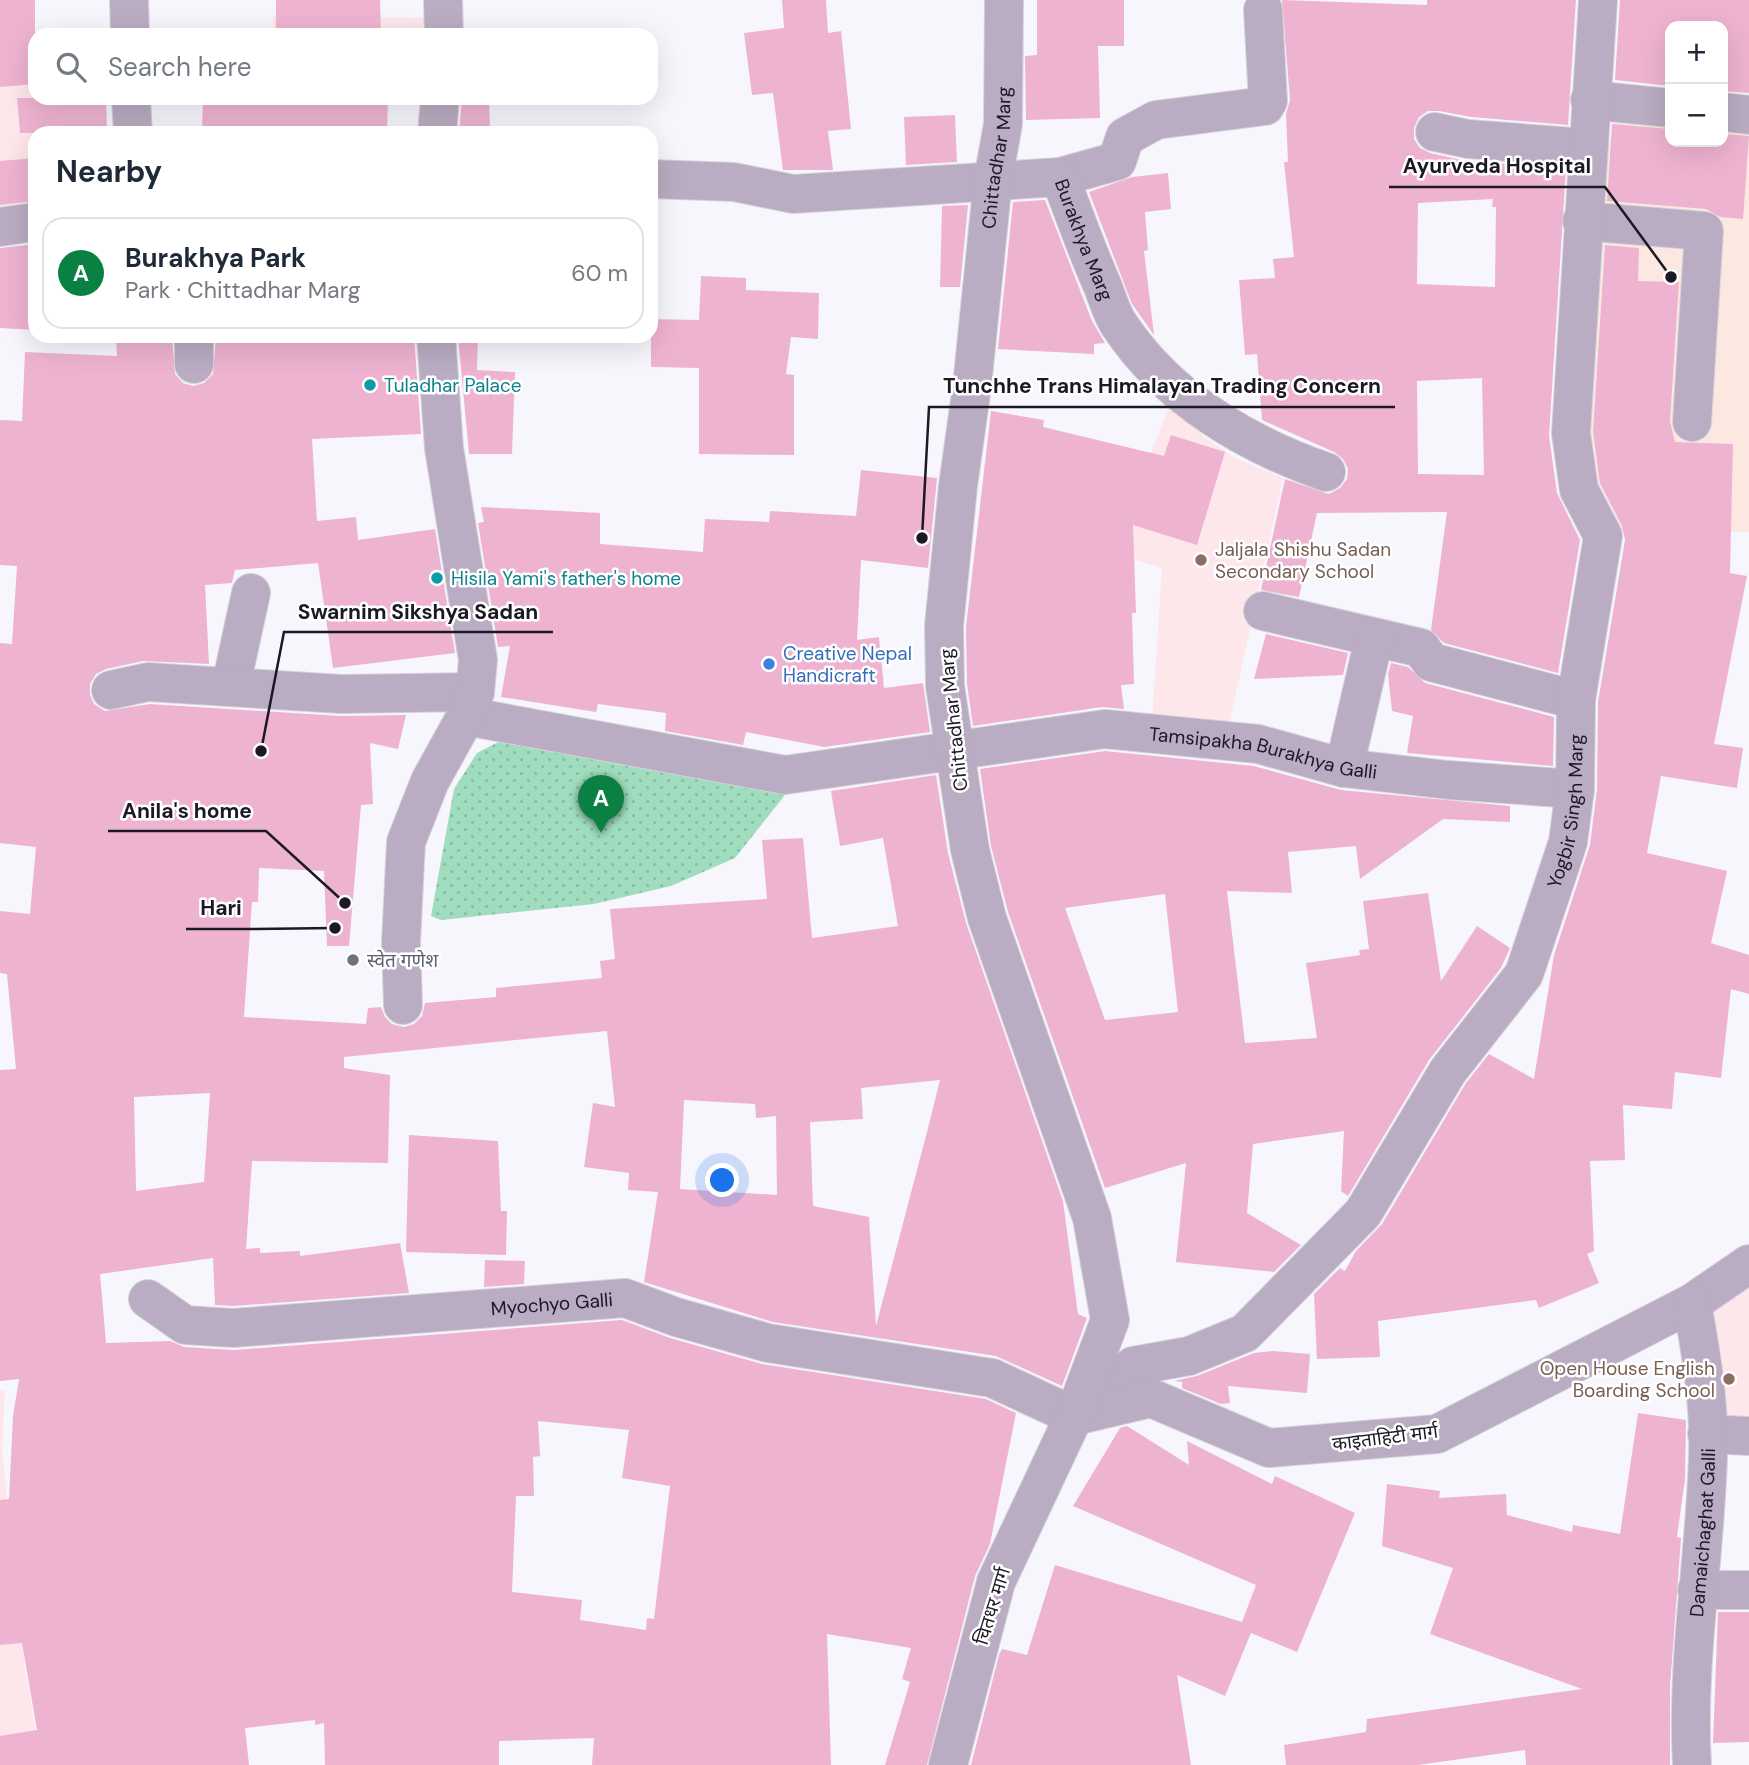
<!DOCTYPE html>
<meta charset="utf-8">
<style>
body{margin:0;font-family:"DM Sans","Noto Sans Devanagari",sans-serif;background:#f2f2f3;color:#1f2937}
.controls{position:absolute;right:21px;top:21px;display:grid;overflow:hidden;border-radius:14px;box-shadow:0 7px 28px #0002}
.controls button{width:63px;height:63px;display:grid;place-items:center;padding:0;border:0;border-bottom:2px solid #e0e1e3;background:#fff;color:#1f2937;font:35px sans-serif}
.you{position:absolute;left:723px;top:1181px;width:24px;height:24px;margin:-18px;border:5px solid #fff;border-radius:50%;background:#1a73e8;box-shadow:0 0 0 10px #1a73e833}
.badge{display:grid;place-items:center;width:46px;height:46px;border-radius:50%;background:#0b8043;color:#fff;font-size:23px;font-weight:700}
.pin{position:absolute;translate:-50% -58px;filter:drop-shadow(0 2px 4px #0008)}
.pin::after{content:'';position:absolute;top:37px;width:24px;height:21px;background:inherit;clip-path:polygon(0 0,100% 0,50% 100%)}
.list{margin:0;padding:0;list-style:none}
h2{display:flex;justify-content:space-between;align-items:center;height:91px;margin:0;padding:0 28px;font-size:30px}
h2 small{font-size:23px;font-weight:400;color:#747a83}
.list li{display:grid;grid-template-columns:46px 1fr auto;gap:21px;align-items:center;box-sizing:border-box;height:112px;margin:0 14px 14px;padding:0 14px;border:2px solid #e0e1e3;border-radius:21px}
.list b{display:block;font-size:26px;white-space:nowrap}
.list p{margin:0;font-size:23px;white-space:nowrap;color:#747a83}
.list em{font-size:23px;font-style:normal;color:#747a83}
.icon{flex:none;width:38px;height:38px;fill:none;stroke:currentColor;stroke-width:2;stroke-linecap:round;stroke-linejoin:round}
.map{position:relative;flex:none;width:1749px;height:1765px;overflow:hidden}
.search{position:absolute;background:#fff;box-shadow:0 7px 28px #0002;left:28px;top:28px;width:630px;height:77px;display:flex;align-items:center;gap:18px;box-sizing:border-box;padding:0 24px;border-radius:21px;color:#747a83;font-size:26px}
.panel{position:absolute;background:#fff;box-shadow:0 7px 28px #0002;left:28px;top:126px;width:630px;height:217px;border-radius:21px}
.map>svg:first-child{display:block}
.education{fill:#fde7ea}
.medical{fill:#fce8e1}
.park{fill:url(#park-dots)}
.building{fill:#eeb3d1;fill-rule:evenodd}
.lines{fill:none;stroke-linecap:round;stroke-linejoin:round}
.minor-casing{stroke:#d4d3da;stroke-width:40}
.minor{stroke:#baacc2;stroke-width:38}
.culture-dot{fill:#0f9aa8;stroke:#fff;stroke-width:2.5}
.education-dot{fill:#8d6e63;stroke:#fff;stroke-width:2.5}
.shop-dot{fill:#3f7fe0;stroke:#fff;stroke-width:2.5}
.worship-dot{fill:#6b7280;stroke:#fff;stroke-width:2.5}
.labels{text-anchor:middle;stroke-width:5;stroke-linejoin:round;paint-order:stroke}
.street-label{font-size:19px;fill:#1a1924;stroke:#fff}
.culture-label{font-size:19px;fill:#0d838f;stroke:#fff;text-anchor:start}
.education-label{font-size:19px;fill:#785e54;stroke:#fff;text-anchor:start}
.shop-label{font-size:19px;fill:#366cbe;stroke:#fff;text-anchor:start}
.worship-label{font-size:19px;fill:#5b616d;stroke:#fff;text-anchor:start}
.leader{fill:none;stroke:#1a1924;stroke-width:2.5}
.callout-dot{fill:#1a1924;stroke:#fff;stroke-width:2.5}
.callout-label{font-size:21px;text-anchor:middle;font-weight:bold;fill:#1a1924;stroke:#fff;stroke-width:5;stroke-linejoin:round;paint-order:stroke}
</style>
<div class="map">
<svg width="1749" height="1765" viewBox="0 0 1749 1765">
<defs>
<pattern id="park-dots" width="8" height="8" patternUnits="userSpaceOnUse" patternTransform="scale(1.75)"><rect width="8" height="8" fill="#a0ddbf"/><path d="M2 2h.1M6 6h.1" fill="none" stroke="#89bda4" stroke-width="1.8" stroke-linecap="round"/></pattern>
</defs>
<rect width="100%" height="100%" fill="#f7f6fd"/>
<g class="education">
<polygon points="273,16 430,18 430,35 273,35"/>
<polygon points="35,39 35,207 0,211 0,41"/>
<polygon points="1170,404 1203,436 1234,457 1283,478 1228,730 1152,721 1162,568 1112,553"/>
<polygon points="1749,1272 1749,1425 1723,1424 1702,1312"/>
<polygon points="5,1390 2,1452 25,1669 37,1738 0,1765 0,1391"/>
</g>
<polygon class="medical" points="1615,112 1670,116 1670,142 1723,142 1723,119 1749,121 1749,532 1623,532 1589,480 1585,412 1600,139 1612,139"/>
<polygon class="park" points="512,735 793,785 735,858 671,886 594,904 441,920 431,916 454,789 477,753"/>
<g class="building">
<polygon points="0,0 35,0 35,84 0,87"/>
<polygon points="276,0 380,0 381,35 276,35"/>
<polygon points="782,0 826,0 828,33 841,31 851,129 828,131 833,170 783,170 773,93 752,95 744,33 784,28"/>
<polygon points="1037,0 1124,0 1124,46 1098,46 1100,118 1026,120 1025,56 1037,55"/>
<path d="M 1282,0 L 1427,5 L 1427,0 L 1576,0 L 1568,125 L 1471,117 L 1439,111 L 1428,111 L 1419,117 L 1414,128 L 1414,139 L 1420,148 L 1430,153 L 1466,161 L 1566,168 L 1549,436 L 1557,493 L 1580,540 L 1558,673 L 1444,643 L 1431,630 L 1447,512 L 1317,513 L 1299,597 L 1261,590 L 1285,479 L 1329,494 L 1340,488 L 1347,479 L 1348,469 L 1343,459 L 1334,452 L 1262,420 L 1257,354 L 1245,355 L 1239,280 L 1275,278 L 1273,259 L 1294,257 L 1284,162 L 1288,162 L 1286,114 L 1290,100 ZM 1493,199 L 1492,207 L 1496,207 L 1495,287 L 1417,284 L 1418,203 ZM 1482,378 L 1484,475 L 1418,474 L 1417,381 Z"/>
<polygon points="1620,0 1749,0 1749,93 1723,91 1723,26 1670,26 1670,86 1615,80"/>
<polygon points="17,98 106,98 107,133 20,133"/>
<polygon points="203,98 388,98 387,133 202,133"/>
<polygon points="462,98 489,98 490,133 459,133"/>
<polygon points="955,115 957,162 906,165 904,117"/>
<polygon points="1612,124 1670,129 1670,142 1723,142 1723,134 1749,136 1743,219 1720,217 1706,209 1607,201"/>
<polygon points="35,158 35,201 0,205 0,161"/>
<polygon points="1168,173 1171,209 1145,212 1148,250 1144,251 1154,335 1132,304 1089,192 1132,177"/>
<polygon points="1045,200 1092,321 1105,343 1094,344 1094,354 998,349 1013,202"/>
<polygon points="968,205 960,287 940,287 942,206"/>
<polygon points="35,244 35,330 0,328 0,248"/>
<polygon points="1605,245 1639,248 1638,281 1679,282 1670,421 1675,442 1733,444 1730,573 1747,576 1714,744 1743,748 1737,788 1661,776 1647,853 1727,871 1711,943 1749,955 1749,994 1731,989 1721,1078 1675,1072 1672,1109 1623,1105 1625,1160 1590,1161 1594,1251 1587,1254 1599,1283 1539,1308 1536,1300 1378,1321 1380,1357 1317,1359 1314,1294 1340,1268 1345,1271 1356,1251 1382,1224 1466,1083 1489,1054 1534,1079 1554,955 1590,845 1597,789 1598,702 1625,540 1622,526 1600,483 1593,432"/>
<polygon points="701,276 746,278 746,290 819,293 818,339 791,337 786,374 794,375 794,455 699,454 699,368 651,367 651,319 699,320"/>
<path d="M 116,336 L 172,336 L 175,374 L 183,383 L 193,386 L 204,383 L 213,374 L 216,336 L 414,336 L 421,434 L 312,439 L 317,521 L 356,517 L 358,540 L 435,529 L 455,653 L 333,668 L 318,563 L 235,570 L 232,583 L 205,585 L 209,664 L 143,661 L 106,669 L 96,674 L 90,684 L 90,695 L 94,704 L 105,711 L 150,704 L 340,716 L 406,715 L 398,749 L 370,743 L 373,804 L 361,805 L 349,946 L 327,946 L 324,871 L 259,868 L 258,902 L 252,902 L 244,1017 L 366,1024 L 368,1008 L 381,1007 L 385,1017 L 392,1024 L 404,1027 L 414,1024 L 422,1016 L 425,1003 L 496,997 L 496,988 L 602,978 L 600,961 L 615,959 L 610,909 L 767,899 L 762,840 L 803,838 L 812,938 L 898,926 L 883,838 L 840,846 L 831,791 L 936,775 L 948,853 L 966,923 L 1063,1201 L 1078,1314 L 1087,1318 L 1062,1386 L 996,1356 L 773,1322 L 644,1282 L 658,1192 L 628,1190 L 629,1173 L 584,1167 L 593,1103 L 615,1107 L 607,1031 L 344,1057 L 344,1068 L 390,1075 L 388,1163 L 252,1161 L 246,1249 L 260,1248 L 260,1253 L 300,1251 L 300,1256 L 400,1243 L 409,1293 L 233,1306 L 215,1305 L 213,1258 L 100,1274 L 106,1343 L 170,1341 L 184,1347 L 234,1350 L 622,1320 L 670,1338 L 762,1364 L 986,1399 L 1016,1413 L 990,1544 L 975,1576 L 927,1765 L 885,1765 L 910,1682 L 902,1679 L 911,1648 L 827,1634 L 831,1765 L 592,1765 L 594,1738 L 499,1741 L 499,1765 L 325,1765 L 324,1723 L 315,1725 L 315,1720 L 245,1728 L 249,1765 L 0,1765 L 0,1736 L 37,1730 L 22,1643 L 0,1645 L 0,1500 L 9,1499 L 13,1416 L 19,1379 L 0,1381 L 0,1070 L 16,1069 L 7,974 L 0,973 L 0,911 L 30,914 L 36,847 L 0,843 L 0,643 L 12,644 L 17,566 L 0,565 L 0,420 L 22,421 L 25,352 L 117,356 ZM 940,1080 L 927,1132 L 876,1326 L 869,1217 L 813,1206 L 810,1122 L 863,1119 L 861,1088 ZM 210,1093 L 204,1182 L 136,1191 L 134,1097 ZM 684,1100 L 755,1104 L 756,1118 L 776,1116 L 777,1195 L 680,1189 ZM 538,1421 L 629,1430 L 622,1478 L 670,1486 L 654,1619 L 647,1618 L 646,1630 L 580,1620 L 582,1600 L 512,1592 L 516,1496 L 534,1496 L 533,1457 L 540,1456 Z"/>
<polygon points="458,336 478,336 477,370 515,372 512,454 469,454"/>
<polygon points="991,411 1044,420 1043,427 1164,456 1171,435 1225,452 1197,545 1133,525 1136,613 1132,613 1134,684 1121,685 1124,709 1102,707 973,726 967,684 966,627"/>
<polygon points="861,470 937,478 928,568 861,560 857,640 879,637 884,688 923,683 930,732 824,747 746,732 743,745 665,731 666,713 598,704 596,712 501,697 510,646 498,647 478,523 484,522 481,507 600,513 600,544 703,552 705,519 769,522 770,511 856,516"/>
<polygon points="1266,634 1348,653 1343,675 1254,679"/>
<polygon points="1391,663 1408,667 1425,683 1554,717 1553,766 1407,753 1413,716 1392,711 1388,674"/>
<path d="M 1105,751 L 1254,766 L 1341,790 L 1510,806 L 1510,822 L 1443,819 L 1360,879 L 1356,846 L 1288,852 L 1292,893 L 1227,891 L 1245,1043 L 1317,1038 L 1306,963 L 1360,955 L 1359,950 L 1369,949 L 1363,901 L 1428,893 L 1441,981 L 1477,926 L 1510,948 L 1501,968 L 1429,1060 L 1348,1196 L 1341,1191 L 1344,1131 L 1253,1144 L 1247,1213 L 1301,1245 L 1274,1272 L 1176,1262 L 1186,1163 L 1105,1188 L 1008,912 L 991,846 L 980,769 ZM 1165,894 L 1178,1012 L 1105,1020 L 1065,908 Z"/>
<polygon points="409,1135 498,1141 501,1211 507,1211 506,1255 406,1252"/>
<polygon points="485,1260 525,1261 524,1284 484,1287"/>
<polygon points="1273,1351 1310,1354 1307,1393 1228,1386 1230,1403 1221,1404 1182,1388 1182,1382 1174,1381 1197,1376 1254,1353"/>
<polygon points="1638,1413 1686,1420 1685,1479 1677,1537 1681,1538 1670,1687 1670,1765 1526,1765 1525,1750 1418,1765 1286,1765 1284,1745 1366,1732 1367,1719 1582,1689 1430,1634 1453,1568 1382,1546 1387,1484 1440,1491 1439,1498 1506,1494 1507,1515 1572,1532 1573,1525 1620,1534"/>
<polygon points="1127,1426 1189,1465 1187,1441 1272,1484 1275,1476 1355,1513 1297,1652 1251,1633 1225,1696 1177,1675 1191,1765 971,1765 999,1655 1002,1649 1027,1655 1055,1565 1242,1622 1256,1585 1073,1506 1120,1428"/>
<polygon points="1718,1612 1749,1612 1749,1742 1713,1743"/>
</g>
<g class="lines">
<g class="minor-casing">
<g id="minor">
<polyline points="129,0 130,35"/>
<polyline points="443,0 444,35"/>
<polyline points="131,98 133,133"/>
<polyline points="1590,100 1670,108"/>
<polyline points="1723,112 1749,115"/>
<polyline points="1435,132 1468,139 1586,148"/>
<polyline points="437,133 440,98"/>
<polyline points="1060,177 1117,161 1125,137 1156,120 1265,106 1268,101 1263,10"/>
<path id="s1" d="M 651,179 L 734,182 L 793,194 L 1060,177 C 1074,214 1087,251 1103,287 C 1108,300 1112,315 1120,326 C 1168,398 1246,444 1326,472"/>
<polyline points="1582,221 1704,231 1692,422"/>
<polyline points="0,227 35,222"/>
<polyline points="194,364 194,336"/>
<polyline points="1263,611 1421,648 1431,662 1576,700"/>
<polyline points="231,685 251,593"/>
<polyline points="111,690 148,682 341,694 475,692"/>
<path id="s2" d="M 466,716 L 785,775 L 1105,729 L 1258,744 L 1344,768 L 1448,780 L 1575,789"/>
<polyline points="1344,768 1374,639"/>
<polyline points="403,1005 401,942 406,842 430,781 466,716 475,692 478,660 444,448 436,336"/>
<path id="s3" d="M 148,1299 L 185,1325 L 233,1328 L 625,1298 L 676,1317 L 768,1343 L 992,1378 L 1074,1416"/>
<path id="s4" d="M 1077,1413 L 1133,1366 L 1189,1356 L 1245,1333 L 1363,1213 L 1448,1071 L 1524,974 L 1568,842 L 1575,789 L 1576,700 L 1603,536 L 1579,490 L 1571,433 L 1598,0"/>
<polyline points="1079,1415 1151,1398 1269,1448 1437,1434 1692,1303 1749,1264"/>
<polyline points="1707,1434 1749,1436"/>
<polyline points="1697,1590 1749,1590"/>
<path id="s5" d="M 948,1765 L 996,1582 L 1074,1416 L 1110,1320 L 1092,1218 L 987,918 L 970,850 L 945,686 L 944,626 L 958,486 L 972,386 L 993,180 L 1003,124 L 1004,0"/>
<path id="s6" d="M 1692,1765 C 1686,1661 1705,1560 1708,1456 C 1710,1405 1701,1353 1692,1303"/>
</g>
</g>
<use href="#minor" class="minor"/>
</g>
<g class="culture-dot">
<circle cx="370" cy="385" r="7"/>
<circle cx="437" cy="578" r="7"/>
</g>
<g class="education-dot">
<circle cx="1201" cy="560" r="7"/>
<circle cx="1729" cy="1379" r="7"/>
</g>
<circle class="shop-dot" cx="769" cy="664" r="7"/>
<circle class="worship-dot" cx="353" cy="960" r="7"/>
<g class="labels">
<g class="street-label">
<text dy="7" stroke="none"><textPath href="#s5" startOffset="1664">Chittadhar Marg</textPath></text>
<text dy="7" stroke="none"><textPath href="#s1" startOffset="478">Burakhya Marg</textPath></text>
<text transform="translate(953 720) rotate(-96)" y="7">Chittadhar Marg</text>
<text dy="7" stroke="none"><textPath href="#s2" startOffset="808">Tamsipakha Burakhya Galli</textPath></text>
<text dy="7" stroke="none"><textPath href="#s4" startOffset="817">Yogbir Singh Marg</textPath></text>
<text dy="7" stroke="none"><textPath href="#s3" startOffset="413">Myochyo Galli</textPath></text>
<text transform="translate(1385 1437) rotate(-7)" y="7">काइताहिटी मार्ग</text>
<text dy="7" stroke="none"><textPath href="#s6" startOffset="233">Damaichaghat Galli</textPath></text>
<text transform="translate(992 1606) rotate(-73)" y="7">चितधर मार्ग</text>
</g>
<g class="culture-label">
<text x="384" y="392">Tuladhar Palace</text>
<text x="451" y="585">Hisila Yami's father's home</text>
</g>
<g class="education-label">
<text x="1215" y="556">Jaljala Shishu Sadan<tspan x="1215" dy="22">Secondary School</tspan></text>
<text x="1715" y="1375" text-anchor="end">Open House English<tspan x="1715" dy="22">Boarding School</tspan></text>
</g>
<g class="shop-label">
<text x="783" y="660">Creative Nepal<tspan x="783" dy="22">Handicraft</tspan></text>
</g>
<g class="worship-label">
<text x="367" y="967">स्वेत गणेश</text>
</g>
</g>
<path class="leader" d="M1671 277L1605 187H1389M922 538L929 407H1395M261 751L284 632H553M345 903L266 831H108M335 928L255 929H186"/>
<g class="callout-dot">
<circle cx="1671" cy="277" r="7"/>
<circle cx="922" cy="538" r="7"/>
<circle cx="261" cy="751" r="7"/>
<circle cx="345" cy="903" r="7"/>
<circle cx="335" cy="928" r="7"/>
</g>
<g class="callout-label">
<text x="1497" y="173">Ayurveda Hospital</text>
<text x="1162" y="393">Tunchhe Trans Himalayan Trading Concern</text>
<text x="418" y="619">Swarnim Sikshya Sadan</text>
<text x="187" y="818">Anila's home</text>
<text x="221" y="915">Hari</text>
</g>
</svg>
<div class="controls">
<button>+</button>
<button>−</button>
</div>
<div class="you"></div>
<div class="pin badge" style="left:601px;top:833px">A</div>
<div class="search"><svg class="icon" aria-label="search" viewBox="0 0 24 24"><circle cx="10" cy="10" r="6"/><path d="M15 15l6 6"/></svg>Search here</div>
<section class="panel">
<h2>Nearby<small></small></h2>
<ul class="list">
<li><span class="badge">A</span><div><b>Burakhya Park</b><p>Park · Chittadhar Marg</p></div><em>60 m</em></li>
</ul>
</section>
</div>
